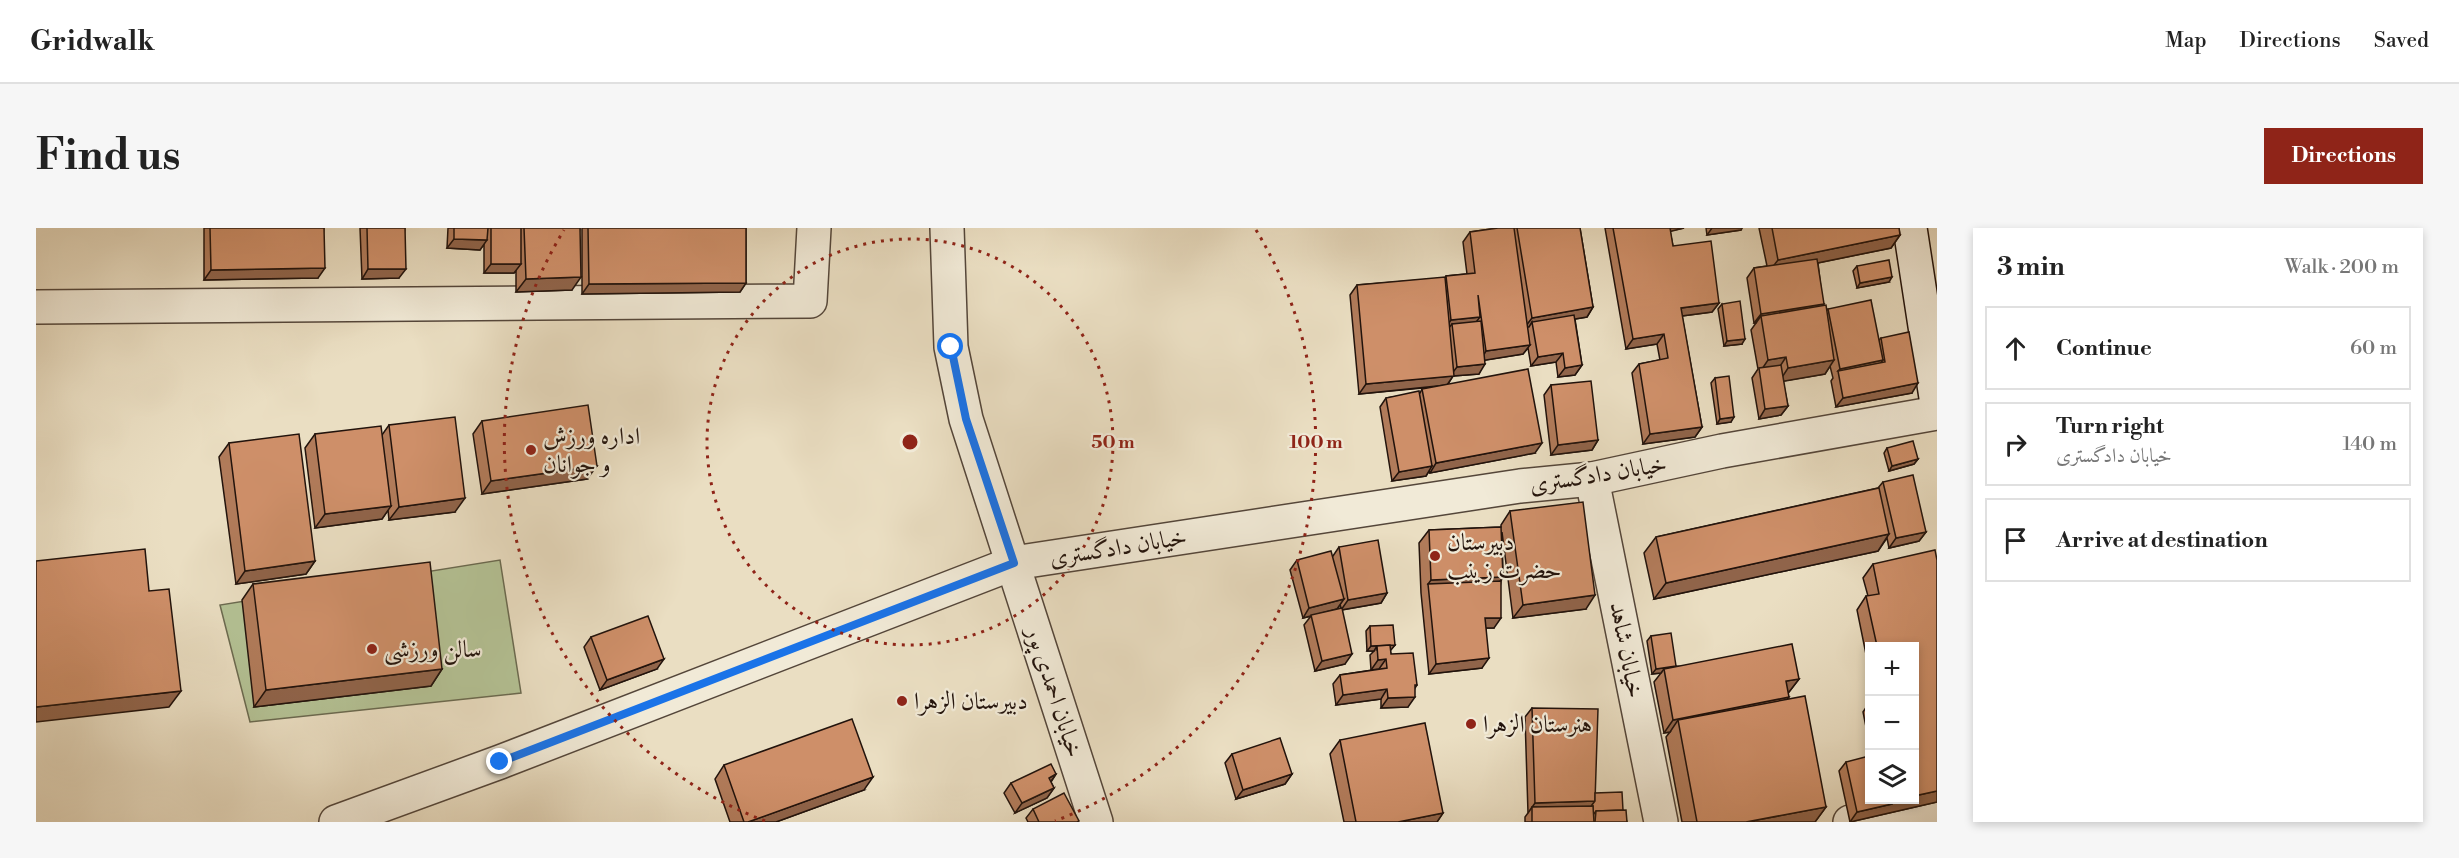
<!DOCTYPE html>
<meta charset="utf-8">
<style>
body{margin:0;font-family:"Libre Bodoni",Amiri,serif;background:#f6f6f6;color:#222}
.controls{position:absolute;right:18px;bottom:18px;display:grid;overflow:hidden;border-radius:0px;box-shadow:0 3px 9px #0003}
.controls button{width:54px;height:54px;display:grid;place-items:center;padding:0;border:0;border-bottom:2px solid #e0e0e0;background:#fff;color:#222;font:30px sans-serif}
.stop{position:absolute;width:18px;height:18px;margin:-14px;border:4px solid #1a73e8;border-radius:50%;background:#fff}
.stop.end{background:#1a73e8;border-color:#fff;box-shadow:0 2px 6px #0008}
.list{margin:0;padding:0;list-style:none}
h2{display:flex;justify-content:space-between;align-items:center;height:78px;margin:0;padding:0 24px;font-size:26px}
h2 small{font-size:20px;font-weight:400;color:#767676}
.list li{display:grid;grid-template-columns:39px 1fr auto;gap:18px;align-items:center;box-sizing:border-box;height:84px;margin:0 12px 12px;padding:0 12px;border:2px solid #e0e0e0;border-radius:0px}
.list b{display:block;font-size:22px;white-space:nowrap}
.list p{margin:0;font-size:20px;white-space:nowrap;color:#767676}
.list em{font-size:20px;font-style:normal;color:#767676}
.icon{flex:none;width:33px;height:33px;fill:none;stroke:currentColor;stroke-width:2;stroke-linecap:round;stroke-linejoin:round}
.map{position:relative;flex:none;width:1901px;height:594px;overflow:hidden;border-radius:0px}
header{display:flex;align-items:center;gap:36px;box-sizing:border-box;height:84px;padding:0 30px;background:#fff;border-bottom:2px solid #e0e0e0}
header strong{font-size:28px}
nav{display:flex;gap:33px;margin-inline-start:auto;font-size:21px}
.intro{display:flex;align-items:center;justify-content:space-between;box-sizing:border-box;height:144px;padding:0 36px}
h1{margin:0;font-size:42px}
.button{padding:15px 27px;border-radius:0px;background:#8f2418;color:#fff;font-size:21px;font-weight:700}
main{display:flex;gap:36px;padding:0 36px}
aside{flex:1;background:#fff;border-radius:0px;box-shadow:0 3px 9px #0003}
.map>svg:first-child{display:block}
.park{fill:#b4c295;stroke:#6b6a50;stroke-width:1.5}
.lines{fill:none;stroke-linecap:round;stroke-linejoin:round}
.street-casing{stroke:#54463a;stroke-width:36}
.secondary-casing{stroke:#22130c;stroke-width:36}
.street{stroke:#f1ead7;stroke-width:33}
.secondary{stroke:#f1ead7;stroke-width:33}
.wall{fill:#b17b5a;stroke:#22130c;stroke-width:1.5;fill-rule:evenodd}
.shaded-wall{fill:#90644a;stroke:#22130c;stroke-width:1.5}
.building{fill:#ce8f69;stroke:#22130c;stroke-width:1.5}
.route{stroke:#1a73e8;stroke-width:8}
.ring{fill:none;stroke:#8f2418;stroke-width:3;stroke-dasharray:3 6}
.poi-dot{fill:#8f2418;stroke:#f1ead7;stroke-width:2}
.labels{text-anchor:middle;stroke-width:4.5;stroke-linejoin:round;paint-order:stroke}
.poi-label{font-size:24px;fill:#22130c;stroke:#f1ead7;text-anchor:start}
.street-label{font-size:24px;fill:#22130c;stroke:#f1ead7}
.centre{fill:#8f2418;stroke:#f1ead7;stroke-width:3}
.ring-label{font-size:18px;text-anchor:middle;font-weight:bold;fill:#8f2418;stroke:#f1ead7;stroke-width:4.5;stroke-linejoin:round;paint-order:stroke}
</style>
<header>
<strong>Gridwalk</strong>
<nav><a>Map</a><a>Directions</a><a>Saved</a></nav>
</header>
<div class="intro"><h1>Find us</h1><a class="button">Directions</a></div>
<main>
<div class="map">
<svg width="1901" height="594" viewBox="0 0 1901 594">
<rect width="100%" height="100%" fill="#eadec2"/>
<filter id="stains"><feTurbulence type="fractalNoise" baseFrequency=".00333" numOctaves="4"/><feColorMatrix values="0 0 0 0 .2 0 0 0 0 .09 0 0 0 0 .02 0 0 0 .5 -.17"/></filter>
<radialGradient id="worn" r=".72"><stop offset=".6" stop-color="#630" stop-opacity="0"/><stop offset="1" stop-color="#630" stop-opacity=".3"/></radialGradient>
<polygon class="park" points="464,332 485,465 214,494 184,377"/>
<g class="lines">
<g class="street-casing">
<g id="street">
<polyline points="911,0 915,119 930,191 1060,594"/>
<polyline points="0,79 774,73 778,0"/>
<polyline points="1556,251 1625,594"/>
<polyline points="300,594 464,534 978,335 1484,258 1556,251 1686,223 1901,185"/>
<polyline points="1814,594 1901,580"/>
</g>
</g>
<g class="secondary-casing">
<polyline id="secondary" points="1874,0 1901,176"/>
</g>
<use href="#street" class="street"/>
<use href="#secondary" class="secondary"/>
</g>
<g class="wall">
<polygon points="168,0 288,0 282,50 168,52"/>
<polygon points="324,0 369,0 363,50 326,51"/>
<polygon points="412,0 544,0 536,62 480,64 480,43 478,45 448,45 448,16 444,22 411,20"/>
<polygon points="546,0 710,0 710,55 704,64 546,66"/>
<polygon points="1462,0 1544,0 1557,79 1551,89 1539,91 1546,137 1539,147 1522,149 1520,134 1495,138 1492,120 1487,126 1449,132 1443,146 1417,148 1412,156 1499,225 1394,245 1393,243 1390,248 1356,253 1344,179 1350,170 1384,165 1386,161 1398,159 1323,166 1314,67 1321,57 1409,50 1410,48 1431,46 1427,14 1434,4"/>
<polygon points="1569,0 1648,0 1634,3 1637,18 1683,75 1676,84 1646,88 1666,199 1659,209 1607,216 1596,145 1603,136 1624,132 1621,116 1590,121"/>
<polygon points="1670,0 1706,0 1705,2 1671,7"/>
<polygon points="1723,0 1863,0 1864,7 1855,20 1782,35 1787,78 1790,83 1792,81 1843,112 1845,110 1876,165 1800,179 1795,153 1797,150 1794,138 1789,146 1747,153 1752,178 1745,187 1723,191 1716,150 1722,141 1715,102 1720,95 1718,95 1711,50 1718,40 1731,38"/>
<polygon points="1821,38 1853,54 1821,60 1817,43"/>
<polygon points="1686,76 1706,116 1688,118 1682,81"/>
<polygon points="1679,150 1695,194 1681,196 1675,155"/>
<polygon points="1515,157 1562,212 1556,222 1515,227 1508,167"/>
<polygon points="446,193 551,251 446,266 437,206"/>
<polygon points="353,197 419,284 353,292 352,282 346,291 279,300 269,220 279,206 346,207"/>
<polygon points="193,215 279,333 270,346 200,356 183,229"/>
<polygon points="1851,220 1882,231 1878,236 1853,243 1848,225"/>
<polygon points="1847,254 1890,304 1883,313 1853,320 1851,310 1842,323 1618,371 1608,325 1620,309 1842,260"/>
<polygon points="1474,283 1550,381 1477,390 1466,304 1467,349 1465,353 1458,400 1450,400 1446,440 1393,446 1385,365 1383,315 1393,302 1465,299 1465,297"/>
<path d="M 1303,319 L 1351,365 L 1345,375 L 1306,382 L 1309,436 L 1279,443 L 1268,397 L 1275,388 L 1267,390 L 1254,342 L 1261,332 L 1297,328 ZM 1304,376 L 1305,380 L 1283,385 L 1301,381 Z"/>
<polygon points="1901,332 1901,574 1814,594 1803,543 1810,534 1833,572 1878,572 1878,418 1833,418 1833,441 1821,382 1830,368 1832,368 1827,350 1837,336"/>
<polygon points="217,356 406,441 395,458 218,479 206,372"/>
<polygon points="1334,398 1359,417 1354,422 1355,426 1381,457 1379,460 1372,479 1345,480 1345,471 1300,477 1297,456 1304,447 1343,441 1335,442 1334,427 1338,423 1331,423 1330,403"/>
<polygon points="1615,408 1640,438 1763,451 1753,464 1752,465 1751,472 1790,579 1779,594 1646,594 1630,509 1634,504 1628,505 1618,454 1625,445 1616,446 1611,413"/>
<polygon points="555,409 621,441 564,462 548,419"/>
<polygon points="1833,475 1833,514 1827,484"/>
<polygon points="1496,480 1559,565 1587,582 1591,594 1489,594 1489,589 1492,585 1489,489"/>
<polygon points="1304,512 1407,585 1401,594 1308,594 1294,526"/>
<polygon points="1196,526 1256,546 1249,556 1200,571 1189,535"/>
<polygon points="688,537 828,562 740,594 694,594 679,551"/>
<polygon points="1020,546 1015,554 1018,560 1011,570 979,585 968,565 975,555"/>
<polygon points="997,581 1042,594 992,594 990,590"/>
</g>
<g class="shaded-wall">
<polygon points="1635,0 1648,0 1632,4"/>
<polygon points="1676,0 1706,0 1705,2 1671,7"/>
<polygon points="1864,7 1855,20 1732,45 1742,32"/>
<polygon points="418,11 451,12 444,22 411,20"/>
<polygon points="455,36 485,36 478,45 448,45"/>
<polygon points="289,40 282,50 168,52 175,42"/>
<polygon points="332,41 370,41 363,50 326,51"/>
<polygon points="545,49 536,62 480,64 490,51"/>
<polygon points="1856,49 1853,54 1821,60 1824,55"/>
<polygon points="710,55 704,64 546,66 553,56"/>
<polygon points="1683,75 1676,84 1638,89 1645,80"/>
<polygon points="1788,76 1782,86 1725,88 1720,95 1718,95 1725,86"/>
<polygon points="1557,79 1551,89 1497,98 1496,94 1493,99 1489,99 1496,90"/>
<polygon points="1444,89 1437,98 1416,96 1412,101 1408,102 1415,92"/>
<polygon points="1628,106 1621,116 1590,121 1597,111"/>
<polygon points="1709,111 1706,116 1688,118 1691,113"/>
<polygon points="1494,117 1487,126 1444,133 1450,123"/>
<polygon points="1527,125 1520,134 1495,138 1502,129"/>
<polygon points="1750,129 1741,143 1724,144 1732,132"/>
<polygon points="1798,132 1789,146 1743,154 1752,140"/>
<polygon points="1847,132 1840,142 1802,143 1804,141"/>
<polygon points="1449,136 1443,146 1417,148 1411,157 1323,166 1330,156 1414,148 1421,139"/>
<polygon points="1546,137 1539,147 1522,149 1529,140"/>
<polygon points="1882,155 1876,165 1800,179 1807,170"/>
<polygon points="1752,178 1745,187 1723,191 1729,181"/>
<polygon points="1698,189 1695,194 1681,196 1684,191"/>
<polygon points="1666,199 1659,209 1607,216 1614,206"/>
<polygon points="1562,212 1556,222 1515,227 1522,217"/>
<polygon points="1506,215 1499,225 1394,245 1400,235"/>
<polygon points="1882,231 1878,236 1853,243 1856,238"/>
<polygon points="561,238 551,251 446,266 455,253"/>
<polygon points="1396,238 1390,248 1356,253 1363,244"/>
<polygon points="429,270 419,284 353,292 363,279"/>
<polygon points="355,278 346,291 279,300 289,286"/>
<polygon points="1890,304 1883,313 1853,320 1860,310"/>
<polygon points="1853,306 1842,323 1618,371 1630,355"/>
<polygon points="279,333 270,346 200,356 209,343"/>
<polygon points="1467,349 1458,362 1392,356 1395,352"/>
<polygon points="1351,365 1345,375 1305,382 1312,372"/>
<polygon points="1559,367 1550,381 1477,390 1487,377"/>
<polygon points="1308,371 1301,381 1267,390 1273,380"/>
<polygon points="1449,390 1465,390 1458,400 1442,400"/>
<polygon points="1359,417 1355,422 1341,422 1341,418 1338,423 1331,423 1335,418"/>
<polygon points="1316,426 1309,436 1279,443 1286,433"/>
<polygon points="1453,430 1446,440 1393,446 1400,436"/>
<polygon points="628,431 621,441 564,462 571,452"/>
<polygon points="1350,431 1343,441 1335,442 1342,432"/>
<polygon points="1640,438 1628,441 1625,445 1616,446 1620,441"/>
<polygon points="406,441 395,458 218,479 230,462"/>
<polygon points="1763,451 1753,464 1740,467 1750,453"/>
<polygon points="1351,461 1345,471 1300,477 1307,467"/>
<polygon points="145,463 133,479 0,494 0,479"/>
<polygon points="1379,469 1372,479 1345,480 1352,470"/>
<polygon points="1753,469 1743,483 1642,492 1634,504 1628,505 1637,492"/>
<polygon points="1020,546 1013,556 1013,550"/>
<polygon points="1256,546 1249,556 1200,571 1207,562"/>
<polygon points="837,549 828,562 740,594 712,594"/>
<polygon points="1018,560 1011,570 979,585 986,575"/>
<polygon points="1901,563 1901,574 1814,594 1821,584 1856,576 1859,572 1878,572 1878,568"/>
<polygon points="1559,573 1552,583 1496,579 1492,585 1499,575"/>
<polygon points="1790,579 1779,594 1710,594"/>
<polygon points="1407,585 1401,594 1362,594"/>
</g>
<g class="building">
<polygon points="174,0 288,0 289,40 175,42"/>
<polygon points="331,0 369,0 370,41 332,41"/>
<polygon points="418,0 452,0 451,12 418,11"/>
<rect x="455" y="0" width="30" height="36"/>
<polygon points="488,0 544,0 545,49 490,51"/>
<polygon points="552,0 710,0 710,55 553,56"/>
<polygon points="1462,0 1478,0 1494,117 1450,123 1442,67 1444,89 1415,92 1410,48 1439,45 1434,4"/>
<polygon points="1481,0 1544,0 1557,79 1496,90"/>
<polygon points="1577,0 1634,0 1637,18 1675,13 1683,75 1645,80 1666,199 1614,206 1603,136 1632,130 1628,106 1597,111"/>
<polygon points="1736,0 1863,0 1864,7 1742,32"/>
<polygon points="1781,31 1788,76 1725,86 1718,40"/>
<polygon points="1853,32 1856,49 1824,55 1821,38"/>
<polygon points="1409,49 1418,148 1330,156 1321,57"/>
<polygon points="1835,72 1847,132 1804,141 1792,81"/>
<polygon points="1704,73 1709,111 1691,113 1686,76"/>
<polygon points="1790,77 1798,132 1752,140 1750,129 1732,132 1725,88"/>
<polygon points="1538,87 1546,137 1529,140 1527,125 1502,129 1496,94"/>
<polygon points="1445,93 1449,136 1421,139 1416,96"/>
<polygon points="1873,104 1882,155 1807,170 1802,143 1849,134 1845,110"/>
<polygon points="1745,137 1752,178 1729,181 1723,140"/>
<polygon points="1492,141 1506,215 1400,235 1386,161"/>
<polygon points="1693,148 1698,189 1684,191 1679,150"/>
<polygon points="1555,153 1562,212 1522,217 1515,157"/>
<polygon points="1383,163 1396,238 1363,244 1350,170"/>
<polygon points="552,177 561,238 455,253 446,193"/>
<polygon points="419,189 429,270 363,279 353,197"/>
<polygon points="345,198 355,278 289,286 279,206"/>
<polygon points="263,206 279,333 209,343 193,215"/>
<polygon points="1877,213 1882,231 1856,238 1851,220"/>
<polygon points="1877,247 1890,304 1860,310 1847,254"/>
<polygon points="1843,260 1853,306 1630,355 1620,309"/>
<polygon points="1547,274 1559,367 1487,377 1474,283"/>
<polygon points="1465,299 1467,349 1395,352 1393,302"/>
<polygon points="1342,312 1351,365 1312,372 1303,319"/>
<polygon points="109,321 113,363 133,361 145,463 0,479 0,333"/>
<polygon points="1899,322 1901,332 1901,563 1878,568 1878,418 1841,418 1830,368 1843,366 1837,336"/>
<polygon points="1295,323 1308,371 1273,380 1261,332"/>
<polygon points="394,334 406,441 230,462 217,356"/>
<polygon points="1465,353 1465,390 1449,390 1453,430 1400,436 1392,356"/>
<polygon points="1306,380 1316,426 1286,433 1275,387"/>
<polygon points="612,388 628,431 571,452 555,409"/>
<polygon points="1357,397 1359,417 1335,418 1334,398"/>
<polygon points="1635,405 1640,438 1620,441 1615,408"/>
<polygon points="1756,416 1763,451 1750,453 1753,469 1637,492 1628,441"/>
<polygon points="1354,417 1355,426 1377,425 1381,457 1379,457 1379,469 1352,470 1351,461 1307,467 1304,447 1351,440 1350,431 1342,432 1341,418"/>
<polygon points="1769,468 1790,579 1710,594 1661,594 1642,492"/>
<polygon points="1496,480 1562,481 1559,573 1499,575"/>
<polygon points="816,491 837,549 712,594 708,594 688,537"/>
<polygon points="1389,495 1407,585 1362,594 1320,594 1304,512"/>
<polygon points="1244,510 1256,546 1207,562 1196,526"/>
<polygon points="1833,528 1833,572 1855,572 1856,576 1821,584 1810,534"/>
<polygon points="1015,536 1020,546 1013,550 1018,560 986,575 975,555"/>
<polygon points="1586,564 1587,582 1560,583 1557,587 1557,578 1556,578 1556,577 1559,573 1559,565"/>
<polygon points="1028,565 1043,593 1041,594 1003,594 997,581"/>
<polygon points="1557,578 1558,594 1496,594 1496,579"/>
<polygon points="1590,582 1591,594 1559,594 1560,583"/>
</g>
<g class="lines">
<polyline class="route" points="464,534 978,335 930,191 915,119"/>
</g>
<g class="ring">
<circle cx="874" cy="214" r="203"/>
<path d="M729 593A406 406 0 0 1 528 2M1220 2A406 406 0 0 1 1019 593"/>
</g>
<g class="poi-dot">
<circle cx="495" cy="222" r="6"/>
<circle cx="1399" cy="328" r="6"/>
<circle cx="336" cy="421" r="6"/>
<circle cx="866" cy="473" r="6"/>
<circle cx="1435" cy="496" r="6"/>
</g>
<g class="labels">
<g class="poi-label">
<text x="507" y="216">اداره ورزش<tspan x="507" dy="28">و جوانان</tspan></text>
<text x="1411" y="322">دبیرستان<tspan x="1411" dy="28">حضرت زینب</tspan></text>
<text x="348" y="429">سالن ورزشی</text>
<text x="878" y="481">دبیرستان الزهرا</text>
<text x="1447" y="504">هنرستان الزهرا</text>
</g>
<g class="street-label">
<text transform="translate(1562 246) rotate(-9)" y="8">خیابان دادگستری</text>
<text transform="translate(1082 319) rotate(-9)" y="8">خیابان دادگستری</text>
<text transform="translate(1591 422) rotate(79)" y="8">خیابان شاهد</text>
<text transform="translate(1019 464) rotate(72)" y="8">خیابان احمدی پور</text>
</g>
</g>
<circle cx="874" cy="214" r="9" class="centre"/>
<g class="ring-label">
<text x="1077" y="220">50 m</text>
<text x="1280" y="220">100 m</text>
</g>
<rect width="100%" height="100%" filter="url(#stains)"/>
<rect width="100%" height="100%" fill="url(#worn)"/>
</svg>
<div class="controls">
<button>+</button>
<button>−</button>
<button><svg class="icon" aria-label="layers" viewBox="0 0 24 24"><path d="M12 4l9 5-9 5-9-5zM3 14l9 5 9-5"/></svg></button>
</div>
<div class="stop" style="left:915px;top:119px"></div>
<div class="stop end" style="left:464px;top:534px"></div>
</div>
<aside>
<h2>3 min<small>Walk · 200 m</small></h2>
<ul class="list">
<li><svg class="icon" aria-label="ahead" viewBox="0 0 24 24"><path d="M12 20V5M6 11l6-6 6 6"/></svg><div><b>Continue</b></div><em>60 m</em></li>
<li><svg class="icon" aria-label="right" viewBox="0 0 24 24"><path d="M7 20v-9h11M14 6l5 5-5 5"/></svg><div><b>Turn right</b><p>خیابان دادگستری</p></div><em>140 m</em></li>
<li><svg class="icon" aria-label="arrive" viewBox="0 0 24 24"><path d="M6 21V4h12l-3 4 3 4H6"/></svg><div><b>Arrive at destination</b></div></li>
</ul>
</aside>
</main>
